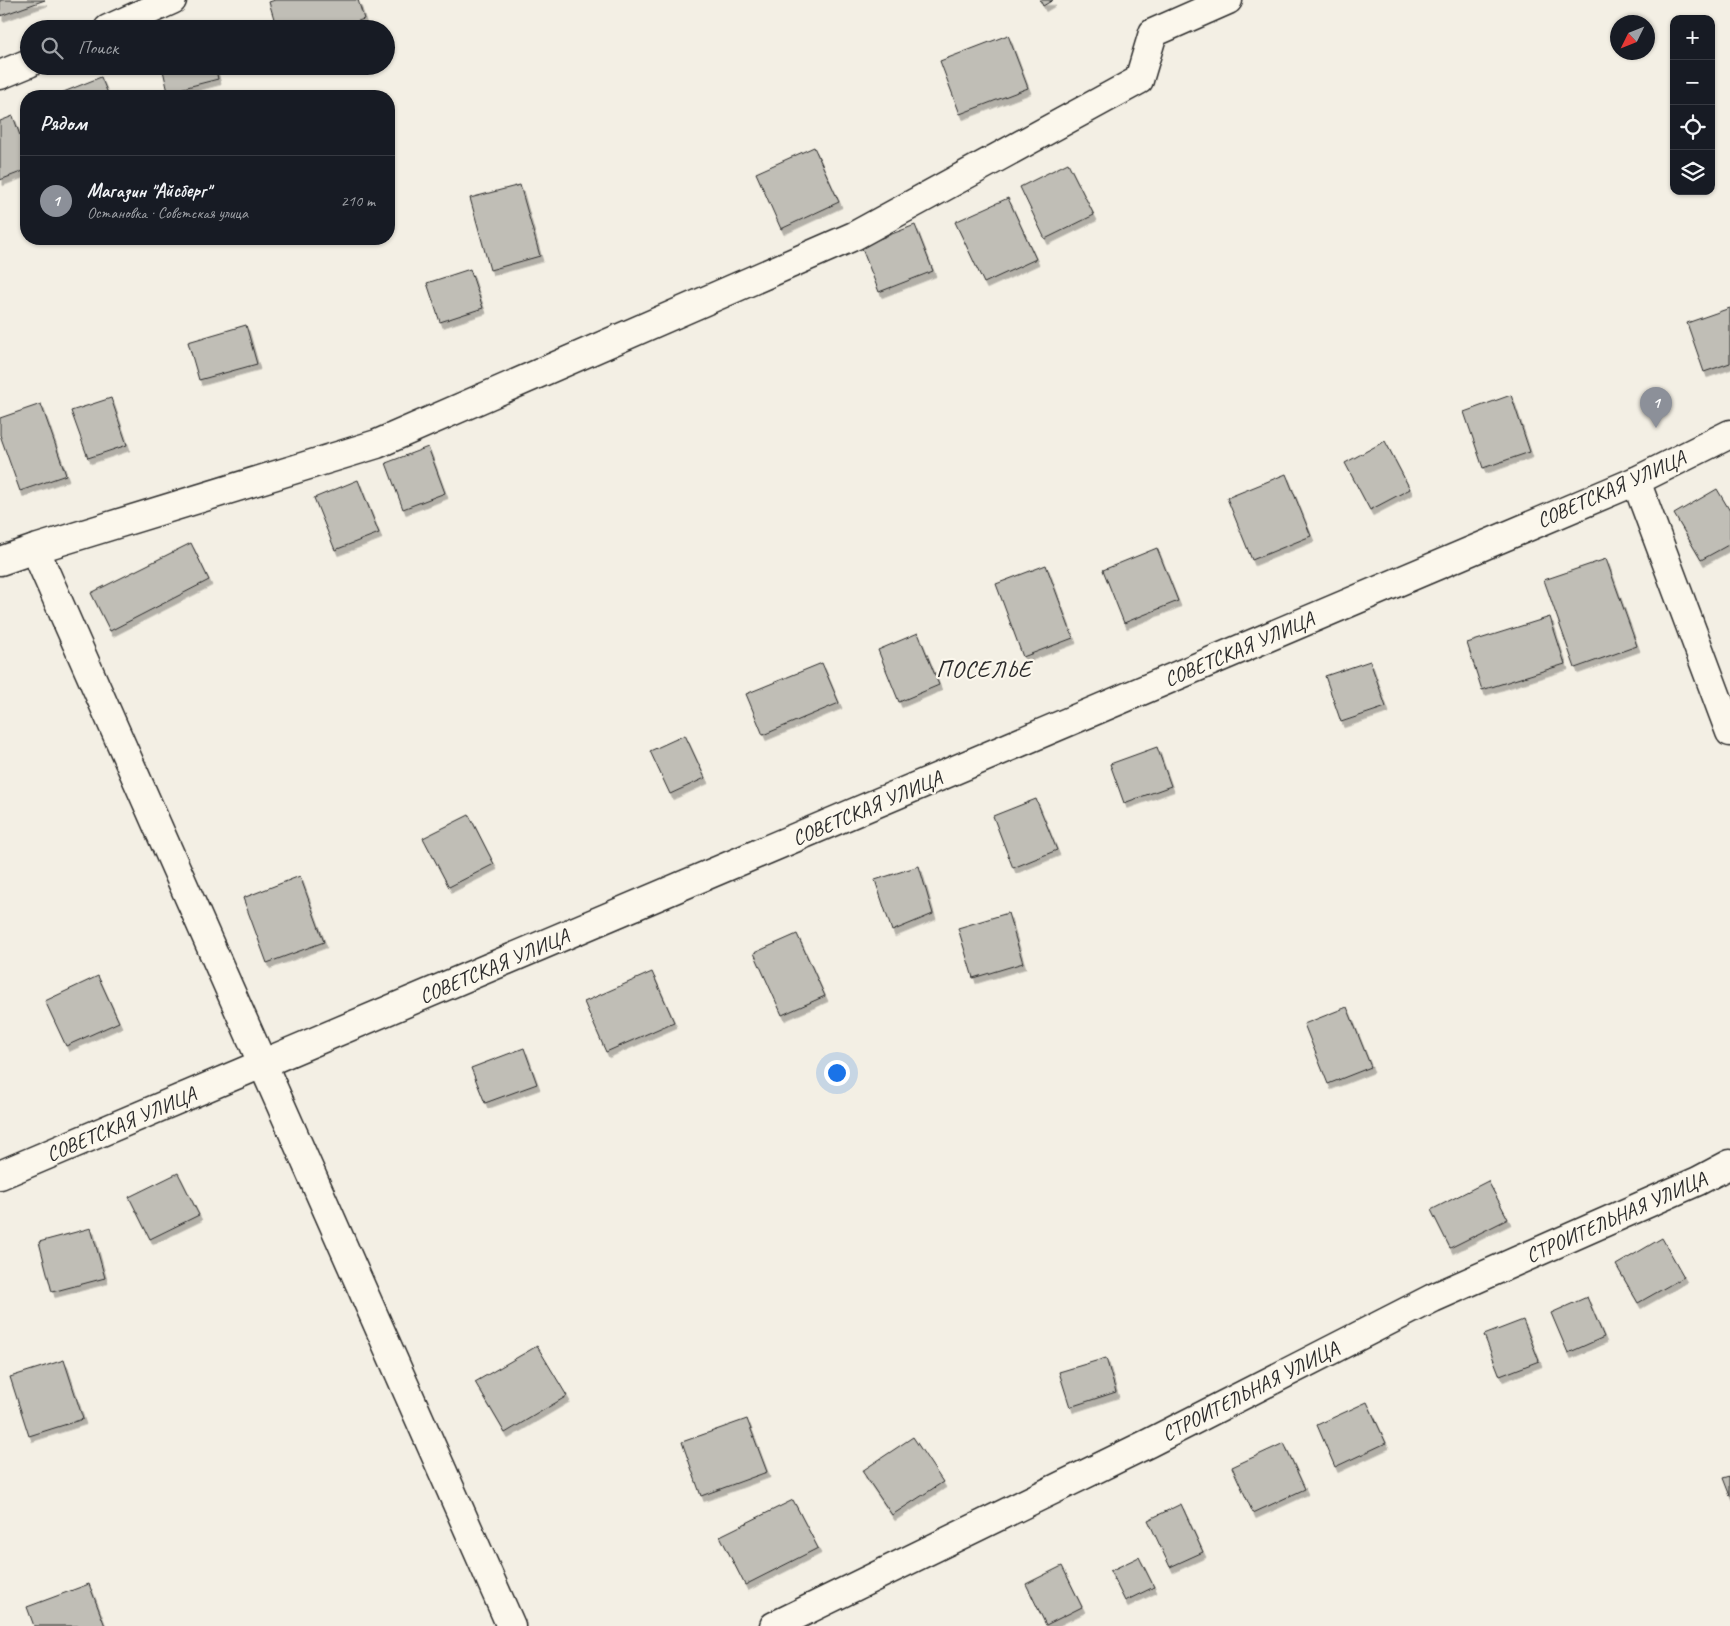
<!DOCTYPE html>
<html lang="ru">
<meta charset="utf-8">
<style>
body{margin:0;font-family:Caveat,sans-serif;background:#242831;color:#f1f3f6}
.controls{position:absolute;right:15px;top:15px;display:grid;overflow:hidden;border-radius:10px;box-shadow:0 1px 4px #0004}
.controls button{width:45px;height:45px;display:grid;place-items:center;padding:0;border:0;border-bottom:1px solid #363941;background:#171b24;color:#f1f3f6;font:25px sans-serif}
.compass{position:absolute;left:1610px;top:15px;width:45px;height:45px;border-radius:50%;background:#171b24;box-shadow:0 1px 4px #0004;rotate:227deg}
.you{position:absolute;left:836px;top:1072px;width:18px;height:18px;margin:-12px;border:4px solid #fff;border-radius:50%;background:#1a73e8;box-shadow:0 0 0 8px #1a73e833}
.badge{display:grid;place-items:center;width:32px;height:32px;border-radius:50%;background:#8c9099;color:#fff;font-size:16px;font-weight:700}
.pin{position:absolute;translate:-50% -41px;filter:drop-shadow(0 1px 2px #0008)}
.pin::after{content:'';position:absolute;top:26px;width:18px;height:15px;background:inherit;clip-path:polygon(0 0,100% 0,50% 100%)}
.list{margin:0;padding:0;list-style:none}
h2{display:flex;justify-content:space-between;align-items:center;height:65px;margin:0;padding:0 20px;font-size:21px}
h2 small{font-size:16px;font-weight:400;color:#9ea1a6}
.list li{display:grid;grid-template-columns:32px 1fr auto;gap:15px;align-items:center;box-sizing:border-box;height:90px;padding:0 20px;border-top:1px solid #363941}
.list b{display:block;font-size:19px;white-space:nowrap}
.list p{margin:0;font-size:16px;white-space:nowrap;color:#9ea1a6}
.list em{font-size:16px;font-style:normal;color:#9ea1a6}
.icon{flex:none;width:28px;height:28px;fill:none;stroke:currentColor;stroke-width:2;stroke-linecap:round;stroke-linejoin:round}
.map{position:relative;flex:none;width:1730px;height:1626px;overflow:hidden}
.search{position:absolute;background:#171b24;box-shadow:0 1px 4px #0004;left:20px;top:20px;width:375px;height:55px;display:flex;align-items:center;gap:12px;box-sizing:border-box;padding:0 18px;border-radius:28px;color:#9ea1a6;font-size:19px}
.panel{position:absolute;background:#171b24;box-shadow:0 1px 4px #0004;left:20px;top:90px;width:375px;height:155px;border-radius:20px}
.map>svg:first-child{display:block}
.building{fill:#c0beb6;stroke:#2b2b2b;filter:url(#shadow)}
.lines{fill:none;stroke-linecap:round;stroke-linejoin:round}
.minor-casing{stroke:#2b2b2b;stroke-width:31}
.major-casing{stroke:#2b2b2b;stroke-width:31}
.minor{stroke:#fbf7ec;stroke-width:28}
.major{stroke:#fbf7ec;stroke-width:28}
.labels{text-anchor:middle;stroke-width:4.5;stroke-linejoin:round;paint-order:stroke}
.street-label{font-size:21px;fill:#2b2b2b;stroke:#fbf7ec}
.quarter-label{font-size:24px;letter-spacing:1px;fill:#2b2b2b;stroke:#fbf7ec}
</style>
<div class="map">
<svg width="1730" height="1626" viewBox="0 0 1730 1626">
<defs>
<filter id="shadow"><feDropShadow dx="3" dy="5.5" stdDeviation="0" flood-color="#0004"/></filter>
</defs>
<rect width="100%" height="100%" fill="#f3efe4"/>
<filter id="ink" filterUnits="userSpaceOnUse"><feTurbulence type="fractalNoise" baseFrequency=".02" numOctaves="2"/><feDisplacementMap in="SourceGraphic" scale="10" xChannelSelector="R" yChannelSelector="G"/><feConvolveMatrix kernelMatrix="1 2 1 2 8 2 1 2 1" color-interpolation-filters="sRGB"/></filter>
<g filter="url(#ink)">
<g class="building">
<polygon points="0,0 45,0 0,16"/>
<polygon points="275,0 358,0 364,19 335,29 277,29 269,2"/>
<polygon points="1040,0 1053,0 1043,6"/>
<polygon points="1008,35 1028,88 960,114 940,61"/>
<polygon points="162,66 215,66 218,79 168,92"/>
<polygon points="101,77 109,96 56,96 56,95"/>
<polygon points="13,116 26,152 26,170 0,180 0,121"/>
<polygon points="814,147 839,202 781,229 756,173"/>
<polygon points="1068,163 1094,215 1045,239 1020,187"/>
<polygon points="520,185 540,256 490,270 470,198"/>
<polygon points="1008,198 1036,259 984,283 955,222"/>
<polygon points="915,225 933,271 879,292 861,246"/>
<polygon points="470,269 483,308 440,322 427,283"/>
<polygon points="1730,308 1730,363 1704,372 1687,323"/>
<polygon points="246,325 257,364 199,380 188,342"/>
<polygon points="1511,395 1530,452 1483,468 1464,412"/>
<polygon points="111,398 127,445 88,458 71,411"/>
<polygon points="41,404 66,475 20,491 0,435 0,418"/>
<polygon points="1385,441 1410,489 1370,510 1345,463"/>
<polygon points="428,447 445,493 403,509 386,463"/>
<polygon points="1286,474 1311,536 1252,560 1227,498"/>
<polygon points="358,480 379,533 335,550 314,498"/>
<polygon points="1717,489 1730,511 1730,544 1701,560 1674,514"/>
<polygon points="191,543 209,580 110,631 91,593"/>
<polygon points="1157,548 1178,601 1124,623 1103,570"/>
<polygon points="1606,559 1637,646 1575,668 1544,580"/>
<polygon points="1046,565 1073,638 1023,657 996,584"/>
<polygon points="1550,617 1565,664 1482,690 1467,643"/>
<polygon points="918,633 939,685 899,702 878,650"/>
<polygon points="1370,661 1386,707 1341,722 1325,676"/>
<polygon points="822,663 839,703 763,735 746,694"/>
<polygon points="685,735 705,778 670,794 650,751"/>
<polygon points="1157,747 1171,786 1124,803 1110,764"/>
<polygon points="1036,799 1057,850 1013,868 993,816"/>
<polygon points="469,815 494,864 449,887 423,838"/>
<polygon points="919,866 933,914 892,931 875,880"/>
<polygon points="300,876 324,942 267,963 243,898"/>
<polygon points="1008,913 1023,963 973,978 958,928"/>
<polygon points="797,934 825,996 782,1015 754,953"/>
<polygon points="652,972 674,1022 606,1052 584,1002"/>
<polygon points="98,976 119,1022 66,1046 45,1001"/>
<polygon points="1347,1007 1371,1067 1328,1084 1304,1024"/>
<polygon points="524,1048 537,1084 485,1103 471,1068"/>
<polygon points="178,1173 199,1215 150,1239 129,1197"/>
<polygon points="1488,1181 1508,1219 1450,1248 1431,1210"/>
<polygon points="91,1228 105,1278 52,1292 39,1242"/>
<polygon points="1662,1238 1684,1277 1638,1303 1616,1265"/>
<polygon points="1587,1297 1604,1337 1568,1353 1551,1313"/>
<polygon points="1523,1320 1539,1361 1500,1376 1484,1335"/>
<polygon points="537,1346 567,1396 505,1433 475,1382"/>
<polygon points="1106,1358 1116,1392 1070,1407 1059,1372"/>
<polygon points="64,1360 83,1419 29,1436 10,1377"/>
<polygon points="1367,1402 1386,1443 1335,1467 1317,1425"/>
<polygon points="747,1419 767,1472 701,1496 682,1442"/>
<polygon points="913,1437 943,1482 892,1515 862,1471"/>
<polygon points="1284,1443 1305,1489 1253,1513 1232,1467"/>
<polygon points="1730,1476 1730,1496 1723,1478"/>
<polygon points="793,1500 818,1548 745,1585 720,1536"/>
<polygon points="1181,1504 1203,1552 1170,1567 1148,1520"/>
<polygon points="1139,1557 1154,1587 1125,1601 1110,1571"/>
<polygon points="1062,1566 1082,1607 1046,1625 1026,1584"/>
<polygon points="89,1584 105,1626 34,1626 27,1607"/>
</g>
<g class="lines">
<g class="minor-casing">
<g id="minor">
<polyline points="108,29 172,0"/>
<polyline points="0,75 29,63"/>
<polyline points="1636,481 1730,732"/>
<polyline points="35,549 511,1626"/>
<polyline points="0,561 35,549 377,444 854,236 1139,80 1153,33 1228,0"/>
<polyline points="774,1626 1149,1443 1433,1298 1698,1181 1730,1164"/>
</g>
</g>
<g class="major-casing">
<polyline id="major" points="0,1175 1636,481 1730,434"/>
</g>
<use href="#minor" class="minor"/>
<use href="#major" class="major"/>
</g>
</g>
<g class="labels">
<g class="street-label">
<text transform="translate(1611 489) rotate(-24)" y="7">СОВЕТСКАЯ УЛИЦА</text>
<text transform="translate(1239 649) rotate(-23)" y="7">СОВЕТСКАЯ УЛИЦА</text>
<text transform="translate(867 808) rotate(-23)" y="7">СОВЕТСКАЯ УЛИЦА</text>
<text transform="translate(494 966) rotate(-23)" y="7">СОВЕТСКАЯ УЛИЦА</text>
<text transform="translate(121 1124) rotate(-23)" y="7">СОВЕТСКАЯ УЛИЦА</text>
<text transform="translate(1616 1217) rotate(-24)" y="7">СТРОИТЕЛЬНАЯ УЛИЦА</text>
<text transform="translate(1250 1391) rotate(-27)" y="7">СТРОИТЕЛЬНАЯ УЛИЦА</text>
</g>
<g class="quarter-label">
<text x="984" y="677">ПОСЕЛЬЕ</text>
</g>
</g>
</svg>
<div class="controls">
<button>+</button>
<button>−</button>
<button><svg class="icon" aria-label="locate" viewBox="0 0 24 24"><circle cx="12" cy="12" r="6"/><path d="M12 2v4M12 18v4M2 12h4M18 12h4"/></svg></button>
<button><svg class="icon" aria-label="layers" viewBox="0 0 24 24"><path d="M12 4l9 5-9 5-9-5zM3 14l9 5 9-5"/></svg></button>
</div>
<svg class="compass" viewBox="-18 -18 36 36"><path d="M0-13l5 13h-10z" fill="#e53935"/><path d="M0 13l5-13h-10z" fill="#9ea1a6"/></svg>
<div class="you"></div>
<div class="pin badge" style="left:1656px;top:428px">1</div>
<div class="search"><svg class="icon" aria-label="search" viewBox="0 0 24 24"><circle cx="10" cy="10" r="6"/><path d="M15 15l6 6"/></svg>Поиск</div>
<section class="panel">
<h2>Рядом<small></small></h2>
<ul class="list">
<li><span class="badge">1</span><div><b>Магазин &quot;Айсберг&quot;</b><p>Остановка · Советская улица</p></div><em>210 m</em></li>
</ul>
</section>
</div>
